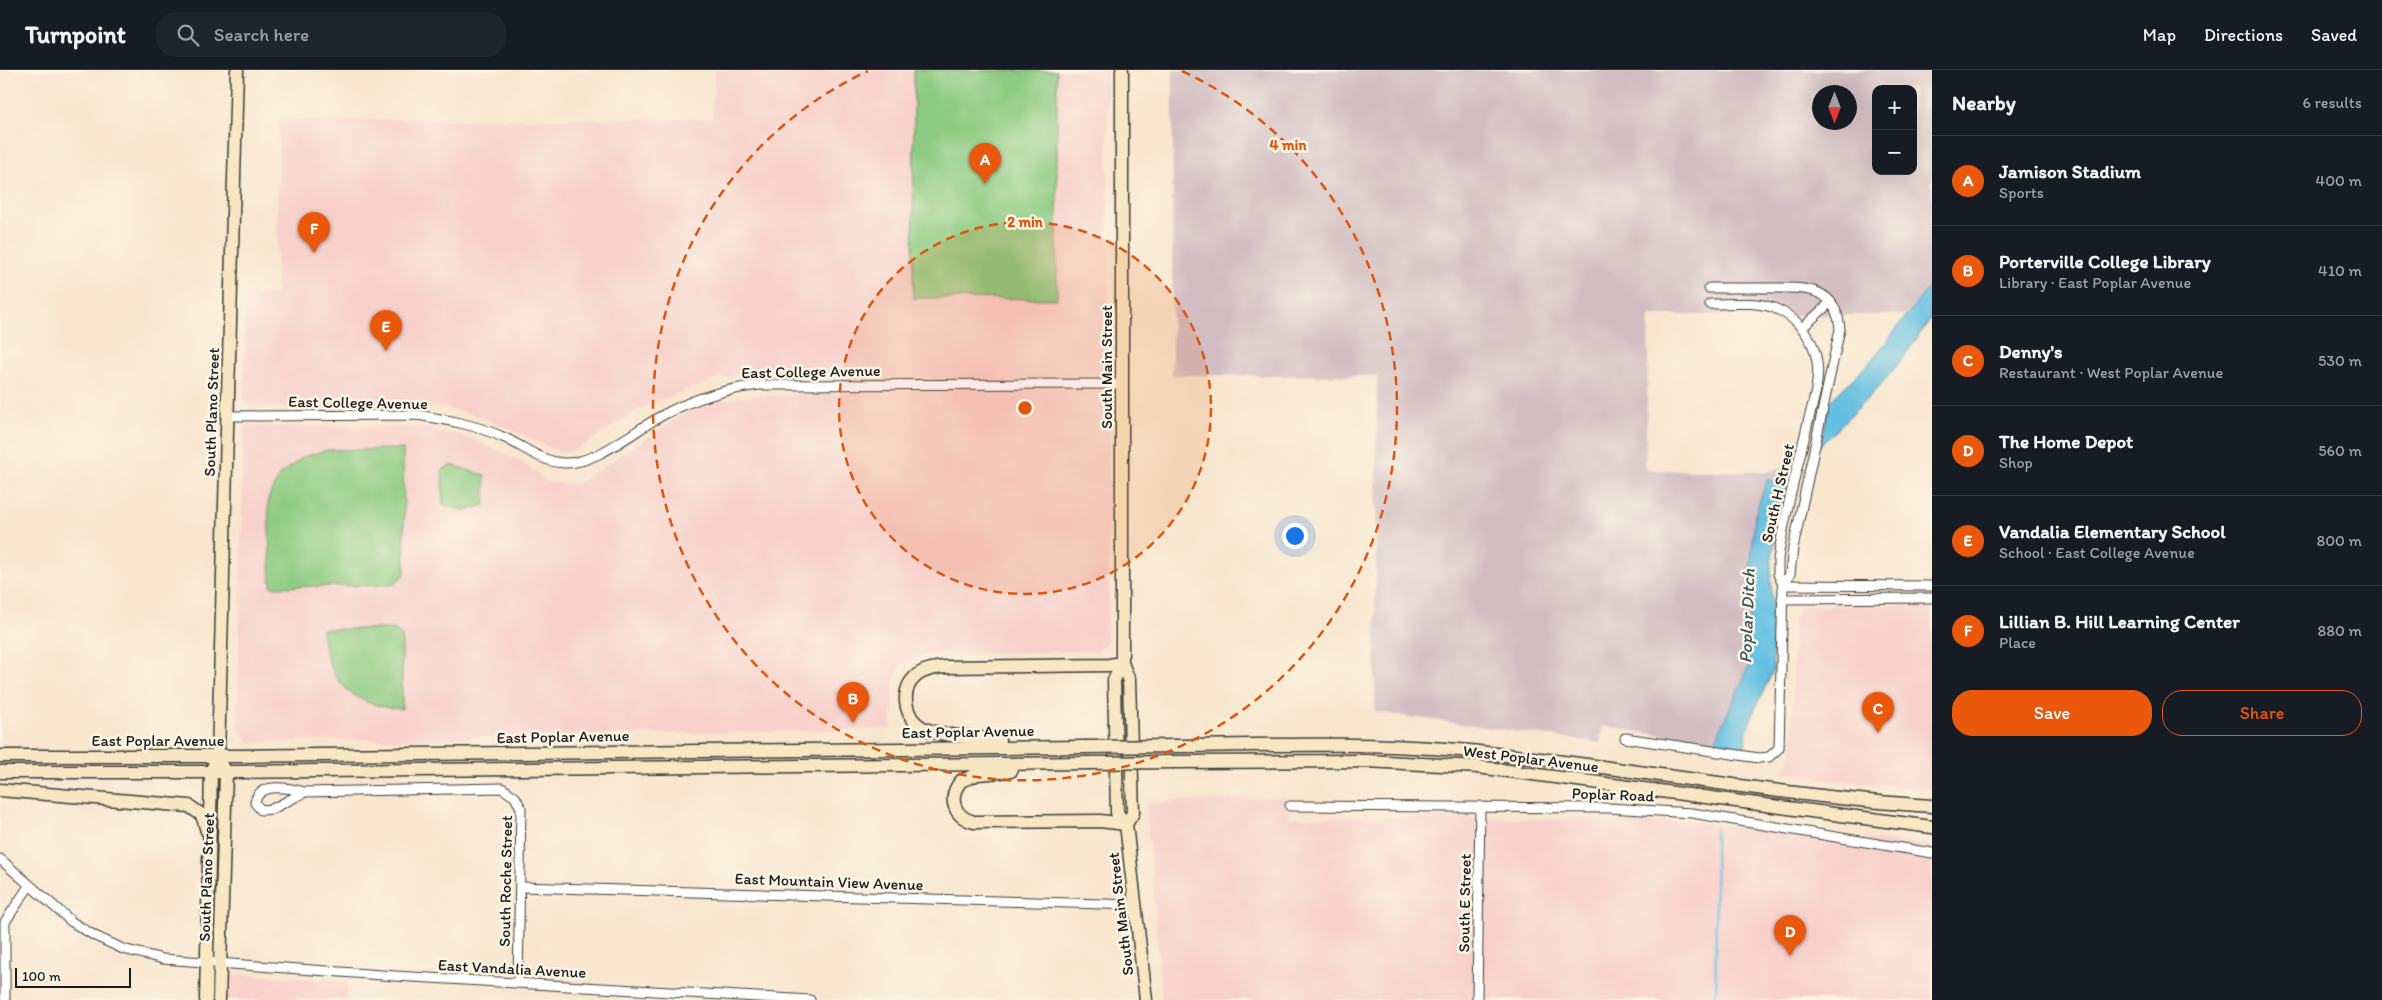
<!DOCTYPE html>
<meta charset="utf-8">
<style>
body{margin:0;font-family:Itim,sans-serif;background:#20242c;color:#f1f3f6}
.controls{position:absolute;right:15px;top:15px;display:grid;overflow:hidden;border-radius:10px;box-shadow:0 5px 20px #0002}
.controls button{width:45px;height:45px;display:grid;place-items:center;padding:0;border:0;border-bottom:1px solid #363941;background:#171b24;color:#f1f3f6;font:25px sans-serif}
.compass{position:absolute;left:1812px;top:15px;width:45px;height:45px;border-radius:50%;background:#171b24;box-shadow:0 5px 20px #0002;rotate:180deg}
.scale{position:absolute;left:15px;bottom:12px;width:116px;box-sizing:border-box;padding-left:5px;border:2px solid #1c1c1c;border-top:0;font-size:14px;line-height:18px;white-space:nowrap;color:#1c1c1c;-webkit-text-stroke:4px #fcf5e5;paint-order:stroke}
.you{position:absolute;left:1294px;top:465px;width:18px;height:18px;margin:-12px;border:4px solid #fff;border-radius:50%;background:#1a73e8;box-shadow:0 0 0 8px #1a73e833}
.badge{display:grid;place-items:center;width:32px;height:32px;border-radius:50%;background:#ea580c;color:#fff;font-size:16px;font-weight:700}
.pin{position:absolute;translate:-50% -41px;filter:drop-shadow(0 1px 2px #0008)}
.pin::after{content:'';position:absolute;top:26px;width:18px;height:15px;background:inherit;clip-path:polygon(0 0,100% 0,50% 100%)}
.list{margin:0;padding:0;list-style:none}
h2{display:flex;justify-content:space-between;align-items:center;height:65px;margin:0;padding:0 20px;font-size:21px}
h2 small{font-size:16px;font-weight:400;color:#9ea1a6}
.list li{display:grid;grid-template-columns:32px 1fr auto;gap:15px;align-items:center;box-sizing:border-box;height:90px;padding:0 20px;border-top:1px solid #363941}
.list b{display:block;font-size:19px;white-space:nowrap}
.list p{margin:0;font-size:16px;white-space:nowrap;color:#9ea1a6}
.list em{font-size:16px;font-style:normal;color:#9ea1a6}
.actions{display:flex;gap:10px;padding:15px 20px}
.actions a{flex:1;padding:11px 0;border:1px solid #ea580c;border-radius:20px;text-align:center;font-size:18px;color:#ea580c}
.actions .main{background:#ea580c;color:#fff}
.icon{flex:none;width:28px;height:28px;fill:none;stroke:currentColor;stroke-width:2;stroke-linecap:round;stroke-linejoin:round}
.map{position:relative;flex:none;width:1932px;height:930px;overflow:hidden}
header{display:flex;align-items:center;gap:30px;box-sizing:border-box;height:70px;padding:0 25px;background:#171b24;border-bottom:1px solid #363941}
header strong{font-size:24px}
nav{display:flex;gap:28px;margin-inline-start:auto;font-size:18px}
.search{width:350px;height:45px;background:#20242c;display:flex;align-items:center;gap:12px;box-sizing:border-box;padding:0 18px;border-radius:20px;color:#9ea1a6;font-size:19px}
main{display:flex}
aside{flex:1;background:#171b24}
.map>svg:first-child{display:block}
.built{fill:#f7d0ca}
.industrial{fill:#d2bec2;fill-rule:evenodd}
.green{fill:#8bca80;stroke:#54734e}
.water{fill:#64c0e2;stroke:#406e7f}
.lines{fill:none;stroke-linecap:round;stroke-linejoin:round}
.stream{stroke:#64c0e2;stroke-width:2.5}
.street-casing{stroke:#3d3a37;stroke-width:11}
.secondary-casing{stroke:#3d3a37;stroke-width:15}
.street{stroke:#fff;stroke-width:9}
.secondary{stroke:#f7e8c3;stroke-width:12}
.secondary-bridge-casing{stroke:#3d3a37;stroke-width:15;stroke-linecap:butt}
.secondary-bridge{stroke:#f7e8c3;stroke-width:12}
.ring{fill:none;stroke:#de560d;stroke-width:2.5;stroke-dasharray:9 6}
.labels{text-anchor:middle;stroke-width:5;stroke-linejoin:round;paint-order:stroke}
.street-label{font-size:16px;fill:#1c1c1c;stroke:#fcf5e5}
.water-label{font-size:18px;font-style:italic;fill:#355561;stroke:#fcf5e5}
.centre{fill:#de560d;stroke:#fcf5e5;stroke-width:2.5}
.ring-label{font-size:15px;text-anchor:middle;font-weight:bold;fill:#de560d;stroke:#fcf5e5;stroke-width:5;stroke-linejoin:round;paint-order:stroke}
</style>
<header>
<strong>Turnpoint</strong>
<div class="search"><svg class="icon" aria-label="search" viewBox="0 0 24 24"><circle cx="10" cy="10" r="6"/><path d="M15 15l6 6"/></svg>Search here</div>
<nav><a>Map</a><a>Directions</a><a>Saved</a></nav>
</header>
<main>
<div class="map">
<svg width="1932" height="930" viewBox="0 0 1932 930">
<rect width="100%" height="100%" fill="#fcf5e5"/>
<filter id="ink" filterUnits="userSpaceOnUse"><feTurbulence type="fractalNoise" baseFrequency=".02" numOctaves="2"/><feDisplacementMap in="SourceGraphic" scale="10" xChannelSelector="R" yChannelSelector="G"/><feConvolveMatrix kernelMatrix="1 2 1 2 8 2 1 2 1" color-interpolation-filters="sRGB"/></filter>
<filter id="wash" filterUnits="userSpaceOnUse"><feTurbulence type="fractalNoise" baseFrequency=".0096" numOctaves="4" result="noise"/><feDisplacementMap in="SourceGraphic" scale="20" xChannelSelector="R" yChannelSelector="G"/><feGaussianBlur stdDeviation="1.12" result="paint"/><feColorMatrix in="noise" values="0 0 0 0 0 0 0 0 0 0 0 0 0 0 0 0 0 1.4 0 .05"/><feComposite in="paint" operator="in"/></filter>
<g filter="url(#wash)">
<rect width="100%" height="100%" fill="#f8e6ce"/>
<g class="built">
<polygon points="715,0 1107,0 1109,301 1104,307 1105,324 1110,329 1108,570 1098,581 925,584 901,595 893,611 892,659 248,672 237,658 244,356 423,358 460,365 495,379 526,395 548,412 573,414 583,411 682,345 713,332 745,326 855,323 854,305 743,305 719,308 654,332 636,341 587,373 572,381 559,382 504,356 475,345 445,338 417,335 297,337 250,335 243,330 246,224 276,225 279,50 712,49"/>
<polygon points="1932,535 1932,720 1819,708 1781,701 1789,692 1792,677 1794,547 1798,540 1806,536"/>
<polygon points="1288,727 1289,747 1465,748 1688,752 1932,775 1932,930 1162,930 1146,733"/>
<polygon points="230,904 348,911 346,930 226,930 227,907"/>
</g>
<path class="industrial" d="M 1173,0 L 1932,0 L 1932,213 L 1905,245 L 1649,245 L 1645,400 L 1768,402 L 1791,394 L 1787,412 L 1767,410 L 1755,445 L 1750,501 L 1748,598 L 1714,673 L 1602,656 L 1600,673 L 1375,642 L 1377,306 L 1172,305 ZM 1876,19 L 1913,19 L 1913,101 L 1876,101 ZM 1820,22 L 1850,22 L 1850,52 L 1820,52 Z"/>
<g class="green">
<polygon points="914,0 1057,1 1057,229 913,228"/>
<polygon points="403,379 405,504 392,515 271,517 268,429 279,406 303,387 326,380"/>
<polygon points="452,395 485,405 485,435 465,441 443,435 442,400"/>
<path d="M 322,559 L 394,559 L 402,566 L 402,639 C 350,636 327,611 322,559 Z"/>
</g>
<g class="water">
<polygon points="1932,213 1932,247 1901,291 1875,321 1820,376 1830,331 1872,290"/>
<polygon points="1767,410 1787,412 1771,493 1773,601 1753,643 1747,660 1745,677 1714,673 1748,598 1750,501 1755,445"/>
</g>
<g class="lines">
<polyline class="stream" points="1715,758 1716,930"/>
</g>
</g>
<g filter="url(#ink)">
<g class="lines">
<g class="street-casing">
<g id="street">
<path d="M 1709,218 C 1729,218 1748,218 1768,218 C 1803,218 1836,214 1840,259 L 1793,478 L 1790,504 L 1783,515"/>
<polyline points="1802,258 1831,232"/>
<path d="M 227,346 L 417,345 C 448,350 477,355 505,368 C 524,377 542,392 564,393 C 597,395 639,356 669,342 C 698,327 726,319 759,315 L 1123,314"/>
<polyline points="1783,515 1932,516"/>
<polyline points="1782,529 1932,528"/>
<path d="M 1625,668 L 1759,688 L 1769,687 L 1779,678 L 1783,515 L 1778,504 L 1778,490 C 1784,445 1797,400 1807,356 C 1812,336 1820,313 1817,292 C 1814,268 1797,247 1774,238 C 1754,231 1730,234 1710,234"/>
<path d="M 305,722 L 272,739 L 261,740 L 255,733 C 258,711 290,718 305,722 L 502,718 L 515,727 L 521,738 L 518,912"/>
<polyline points="1290,736 1609,738 1692,743 1932,783"/>
<polyline points="0,789 72,852 95,866 123,879 163,889 395,906 810,930"/>
<polyline points="520,817 1136,835"/>
<polyline points="5,930 5,852 29,816"/>
<polyline points="1477,930 1480,736"/>
</g>
</g>
<g class="secondary-casing">
<g id="secondary">
<polyline points="1122,0 1122,593 1129,610 1133,743 1126,754"/>
<polyline points="1122,593 1114,610 1117,743 1126,754 1146,930"/>
<path d="M 999,670 C 977,667 943,667 923,658 C 905,649 900,622 914,608 C 922,599 936,598 947,597 L 1109,595 L 1122,593"/>
<path d="M 1177,676 C 1271,675 1365,672 1459,680 C 1617,695 1774,726 1932,736"/>
<polyline points="0,686 236,686 1085,677"/>
<polyline points="1174,692 1367,691 1478,697 1932,757"/>
<path d="M 1011,701 L 978,704 L 961,711 C 947,728 954,747 974,752 L 1100,751 L 1126,754"/>
<polyline points="0,702 236,702 1088,693"/>
<polyline points="0,720 189,736 202,745 207,761"/>
<polyline points="206,930 211,702 218,686 237,0"/>
<polyline points="219,930 226,702 222,695"/>
</g>
</g>
<use href="#street" class="street"/>
<use href="#secondary" class="secondary"/>
<g class="secondary-bridge-casing">
<g id="secondary-bridge">
<polyline points="1085,677 1177,676"/>
<polyline points="1088,693 1174,692"/>
</g>
</g>
<use href="#secondary-bridge" class="secondary-bridge"/>
</g>
</g>
<circle cx="1025" cy="338" r="186" fill="#de560d" fill-opacity=".12"/>
<g class="ring">
<circle cx="1025" cy="338" r="186"/>
<path d="M1182 1A372 372 0 1 1 868 1"/>
</g>
<g class="labels">
<g class="street-label">
<text transform="translate(1106 297) rotate(-90)" y="6">South Main Street</text>
<text transform="translate(811 301) rotate(-1)" y="6">East College Avenue</text>
<text transform="translate(358 332) rotate(1)" y="6">East College Avenue</text>
<text transform="translate(211 342) rotate(-88)" y="6">South Plano Street</text>
<text transform="translate(1777 423) rotate(-77)" y="6">South H Street</text>
<text transform="translate(968 661) rotate(-1)" y="6">East Poplar Avenue</text>
<text transform="translate(563 666) rotate(-1)" y="6">East Poplar Avenue</text>
<text x="158" y="676">East Poplar Avenue</text>
<text transform="translate(1531 688) rotate(7)" y="6">West Poplar Avenue</text>
<text transform="translate(1613 724) rotate(2)" y="6">Poplar Road</text>
<text transform="translate(206 807) rotate(-88)" y="6">South Plano Street</text>
<text transform="translate(505 811) rotate(-89)" y="6">South Roche Street</text>
<text transform="translate(829 811) rotate(2)" y="6">East Mountain View Avenue</text>
<text transform="translate(1464 833) rotate(-89)" y="6">South E Street</text>
<text transform="translate(1120 844) rotate(-97)" y="6">South Main Street</text>
<text transform="translate(512 898) rotate(3)" y="6">East Vandalia Avenue</text>
</g>
<g class="water-label">
<text transform="translate(1747 546) rotate(-88)" y="6">Poplar Ditch</text>
</g>
</g>
<circle cx="1025" cy="338" r="8" class="centre"/>
<g class="ring-label">
<text x="1288" y="80">4 min</text>
<text x="1025" y="157">2 min</text>
</g>
</svg>
<div class="controls">
<button>+</button>
<button>−</button>
</div>
<svg class="compass" viewBox="-18 -18 36 36"><path d="M0-13l5 13h-10z" fill="#e53935"/><path d="M0 13l5-13h-10z" fill="#9ea1a6"/></svg>
<div class="scale">100 m</div>
<div class="you"></div>
<div class="pin badge" style="left:985px;top:114px">A</div>
<div class="pin badge" style="left:853px;top:653px">B</div>
<div class="pin badge" style="left:1878px;top:663px">C</div>
<div class="pin badge" style="left:1790px;top:886px">D</div>
<div class="pin badge" style="left:386px;top:281px">E</div>
<div class="pin badge" style="left:314px;top:183px">F</div>
</div>
<aside>
<h2>Nearby<small>6 results</small></h2>
<ul class="list">
<li><span class="badge">A</span><div><b>Jamison Stadium</b><p>Sports</p></div><em>400 m</em></li>
<li><span class="badge">B</span><div><b>Porterville College Library</b><p>Library · East Poplar Avenue</p></div><em>410 m</em></li>
<li><span class="badge">C</span><div><b>Denny's</b><p>Restaurant · West Poplar Avenue</p></div><em>530 m</em></li>
<li><span class="badge">D</span><div><b>The Home Depot</b><p>Shop</p></div><em>560 m</em></li>
<li><span class="badge">E</span><div><b>Vandalia Elementary School</b><p>School · East College Avenue</p></div><em>800 m</em></li>
<li><span class="badge">F</span><div><b>Lillian B. Hill Learning Center</b><p>Place</p></div><em>880 m</em></li>
</ul>
<div class="actions"><a class="main">Save</a><a>Share</a></div>
</aside>
</main>
